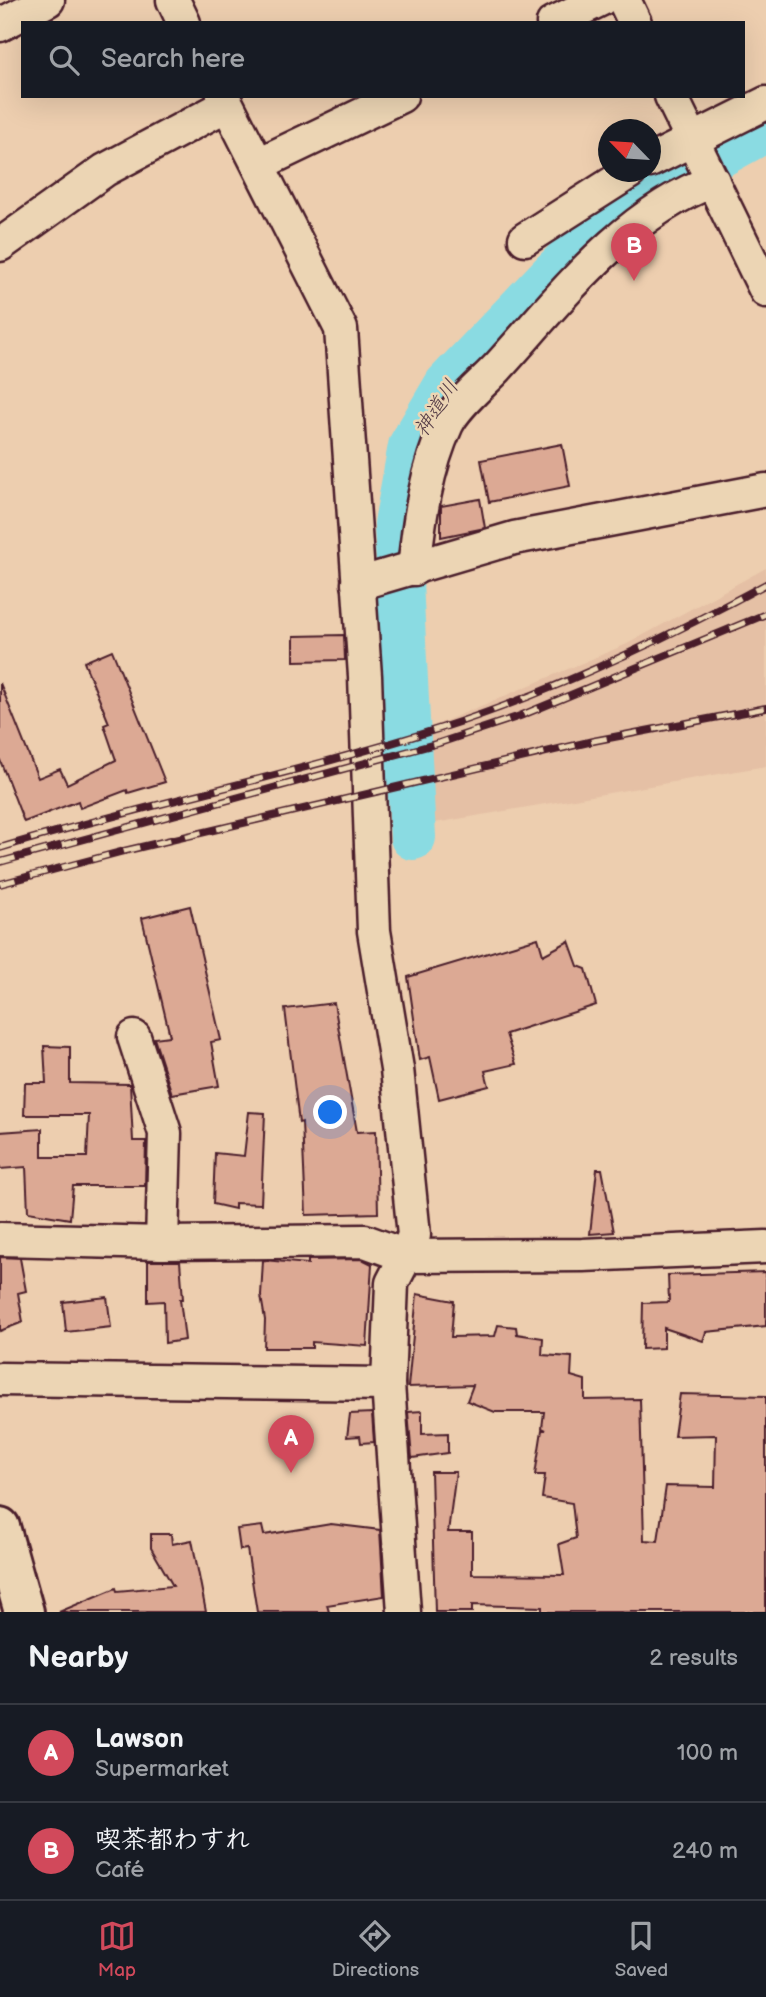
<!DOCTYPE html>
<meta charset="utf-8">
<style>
body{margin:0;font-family:"Balsamiq Sans","Klee One",sans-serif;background:#20242c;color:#f1f3f6}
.compass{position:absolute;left:598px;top:119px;width:63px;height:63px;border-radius:50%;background:#171b24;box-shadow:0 7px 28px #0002;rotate:295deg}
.you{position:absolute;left:331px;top:1113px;width:24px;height:24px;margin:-18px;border:5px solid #fff;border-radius:50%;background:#1a73e8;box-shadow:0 0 0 10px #1a73e833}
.badge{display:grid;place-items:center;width:46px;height:46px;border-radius:50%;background:#d1495b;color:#fff;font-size:23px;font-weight:700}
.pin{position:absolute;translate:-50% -58px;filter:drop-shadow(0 2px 4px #0008)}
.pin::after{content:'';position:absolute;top:37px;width:24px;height:21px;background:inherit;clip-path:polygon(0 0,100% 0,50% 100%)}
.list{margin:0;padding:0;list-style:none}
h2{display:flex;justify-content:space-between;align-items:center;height:91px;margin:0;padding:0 28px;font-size:30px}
h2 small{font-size:23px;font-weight:400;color:#9ea1a6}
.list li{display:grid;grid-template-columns:46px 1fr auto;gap:21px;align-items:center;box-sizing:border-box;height:98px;padding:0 28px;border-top:2px solid #363941}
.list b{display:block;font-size:26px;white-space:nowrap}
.list p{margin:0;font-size:23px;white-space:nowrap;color:#9ea1a6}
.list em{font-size:23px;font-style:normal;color:#9ea1a6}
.icon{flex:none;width:38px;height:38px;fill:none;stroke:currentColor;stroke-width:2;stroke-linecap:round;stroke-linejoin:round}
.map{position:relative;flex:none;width:766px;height:1612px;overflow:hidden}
.search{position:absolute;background:#171b24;box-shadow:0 7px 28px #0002;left:21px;right:21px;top:21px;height:77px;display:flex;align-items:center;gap:18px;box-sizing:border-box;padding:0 24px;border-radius:0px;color:#9ea1a6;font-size:26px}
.sheet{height:287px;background:#171b24}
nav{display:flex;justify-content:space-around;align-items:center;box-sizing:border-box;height:98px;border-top:2px solid #363941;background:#171b24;font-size:19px;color:#9ea1a6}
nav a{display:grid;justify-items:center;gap:4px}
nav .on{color:#d1495b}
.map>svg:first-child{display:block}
.built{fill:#e5c0a5}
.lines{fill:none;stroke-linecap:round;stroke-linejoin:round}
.river{stroke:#8adbe2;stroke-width:46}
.building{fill:#dca994;stroke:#4a1f2b;stroke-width:2}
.minor-casing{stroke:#4a1f2b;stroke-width:37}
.major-casing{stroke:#4a1f2b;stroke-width:44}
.minor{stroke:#ecd5b4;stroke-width:32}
.major{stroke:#ecd5b4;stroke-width:38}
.rail-casing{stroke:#4a1f2b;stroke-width:8}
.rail{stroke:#ecd5b4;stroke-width:5;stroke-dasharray:16;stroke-linecap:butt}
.labels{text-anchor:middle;stroke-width:5;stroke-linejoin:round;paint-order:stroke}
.water-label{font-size:21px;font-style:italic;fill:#543b46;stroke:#ecd5b4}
</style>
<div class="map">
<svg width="766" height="1612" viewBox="0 0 766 1612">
<rect width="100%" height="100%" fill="#edceaf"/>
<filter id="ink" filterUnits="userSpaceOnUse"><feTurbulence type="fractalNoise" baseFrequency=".0143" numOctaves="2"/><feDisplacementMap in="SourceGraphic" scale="14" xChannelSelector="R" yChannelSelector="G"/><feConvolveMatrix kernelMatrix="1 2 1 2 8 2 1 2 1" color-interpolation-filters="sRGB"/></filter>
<g filter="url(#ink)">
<polygon class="built" points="766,568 766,766 388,831 379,749 627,644"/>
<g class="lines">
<polyline class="river" points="413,837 397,524 411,446 447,385 554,273 618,211 766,129"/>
</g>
<g class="building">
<polygon points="562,444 570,486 489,502 481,460"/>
<polygon points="480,499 485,528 441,537 441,506"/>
<polygon points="344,635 345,660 294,661 294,636"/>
<polygon points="112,650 165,782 128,793 127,790 80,808 78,801 24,822 0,760 0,683 38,778 60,769 67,784 116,760 104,725 109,723 84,662"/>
<polygon points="190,906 221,1040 211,1042 219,1086 172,1094 154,1038 170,1036 142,918"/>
<polygon points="538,938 543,955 569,941 578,966 586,969 596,1005 506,1034 516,1064 485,1071 489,1086 439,1099 430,1057 420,1060 408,977"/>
<polygon points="334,1003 357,1132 376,1131 378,1213 306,1215 302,1122 299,1123 285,1009"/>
<polygon points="44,1046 70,1047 70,1083 130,1084 133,1141 146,1141 145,1186 73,1186 70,1219 28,1212 26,1167 0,1169 0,1132 42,1129 42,1157 87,1157 89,1115 24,1115 25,1083 46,1083"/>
<polygon points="249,1112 265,1113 261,1204 235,1203 235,1209 213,1204 215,1153 244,1156"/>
<polygon points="597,1169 602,1169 614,1232 590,1234"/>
<polygon points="0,1257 20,1258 26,1291 18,1293 23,1322 0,1331"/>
<polygon points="362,1259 372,1264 367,1346 312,1342 312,1348 264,1348 265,1320 261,1296 263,1260 308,1264 308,1260"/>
<polygon points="148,1261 180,1261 183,1299 180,1299 185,1340 165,1343 164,1301 148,1302"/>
<polygon points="766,1272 766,1326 706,1332 703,1341 664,1328 664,1348 642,1349 643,1303 669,1302 668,1275"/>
<polygon points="417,1294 454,1301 451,1337 495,1336 498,1325 516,1327 517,1334 543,1338 542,1355 572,1357 571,1376 585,1380 585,1400 640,1399 644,1540 658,1541 666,1486 715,1487 716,1435 674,1436 680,1394 766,1396 766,1612 542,1612 542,1607 472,1605 472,1612 435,1612 431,1472 456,1472 448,1532 472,1532 472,1574 564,1575 559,1544 576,1538 572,1503 542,1498 545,1475 535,1475 542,1430 546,1430 542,1428 544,1412 495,1412 467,1401 473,1385 408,1387"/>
<polygon points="107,1297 111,1327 66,1332 63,1302"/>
<polygon points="422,1411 422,1434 448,1433 448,1453 412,1458 408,1412"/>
<polygon points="372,1413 374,1442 361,1443 360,1436 347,1437 350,1414"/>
<polygon points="331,1524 380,1530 384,1596 327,1605 329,1612 257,1612 247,1549 240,1550 237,1529 262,1526 264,1535"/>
<polygon points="151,1534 171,1534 172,1544 192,1540 206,1612 59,1612 116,1588 117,1591 173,1586 151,1548"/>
</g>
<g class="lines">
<g class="minor-casing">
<g id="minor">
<polyline points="173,0 184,23"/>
<polyline points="624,0 635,23"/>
<polyline points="553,23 600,0"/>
<polyline points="0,25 48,0"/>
<polyline points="671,96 766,291"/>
<polyline points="650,161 766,103"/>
<polyline points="259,164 401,96"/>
<polyline points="525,239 630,172"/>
<polyline points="0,245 105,170 227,105"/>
<path d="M 414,569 C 419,520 426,469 447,424 C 457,404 482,384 497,368 C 560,299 623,214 713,181"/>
<polyline points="358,584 514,538 766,490"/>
<polyline points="134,1037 165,1133 162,1243"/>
<polyline points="0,1239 162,1243 365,1241 406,1256 414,1235 397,1069 374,931 365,676 341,329 223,96"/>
<polyline points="0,1379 388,1384 392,1283 406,1256 583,1255 766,1247"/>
<polyline points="388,1384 404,1612"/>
</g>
</g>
<g class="major-casing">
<polyline id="major" points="0,1527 24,1612"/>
</g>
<use href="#minor" class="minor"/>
<use href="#major" class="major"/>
<g class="rail-casing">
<g id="rail">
<path d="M 0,848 C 146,804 296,774 441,728 C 553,692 663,640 766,584"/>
<polyline points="0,862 439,743 520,716 766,614"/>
<polyline points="0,884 124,851 593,741 766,708"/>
</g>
</g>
<use href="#rail" class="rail"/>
</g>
</g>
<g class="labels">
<g class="water-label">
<text transform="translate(436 408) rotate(-57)" y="7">神道川</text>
</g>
</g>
</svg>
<svg class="compass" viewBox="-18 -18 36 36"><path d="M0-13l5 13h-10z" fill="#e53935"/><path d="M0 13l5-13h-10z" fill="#9ea1a6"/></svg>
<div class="you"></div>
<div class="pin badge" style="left:291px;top:1473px">A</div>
<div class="pin badge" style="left:634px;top:281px">B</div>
<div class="search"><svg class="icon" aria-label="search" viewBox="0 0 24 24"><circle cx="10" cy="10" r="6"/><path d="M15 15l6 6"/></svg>Search here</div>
</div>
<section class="sheet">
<h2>Nearby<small>2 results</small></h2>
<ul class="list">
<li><span class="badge">A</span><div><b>Lawson</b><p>Supermarket</p></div><em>100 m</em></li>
<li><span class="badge">B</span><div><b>喫茶都わすれ</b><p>Café</p></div><em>240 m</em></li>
</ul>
</section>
<nav>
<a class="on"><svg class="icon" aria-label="map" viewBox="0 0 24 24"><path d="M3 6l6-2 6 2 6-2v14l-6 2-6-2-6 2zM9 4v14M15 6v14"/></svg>Map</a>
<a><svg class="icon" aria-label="directions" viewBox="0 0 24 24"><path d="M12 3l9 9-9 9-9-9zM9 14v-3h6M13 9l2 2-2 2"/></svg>Directions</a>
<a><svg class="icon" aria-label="saved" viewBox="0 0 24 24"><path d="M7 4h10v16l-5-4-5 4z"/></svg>Saved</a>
</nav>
